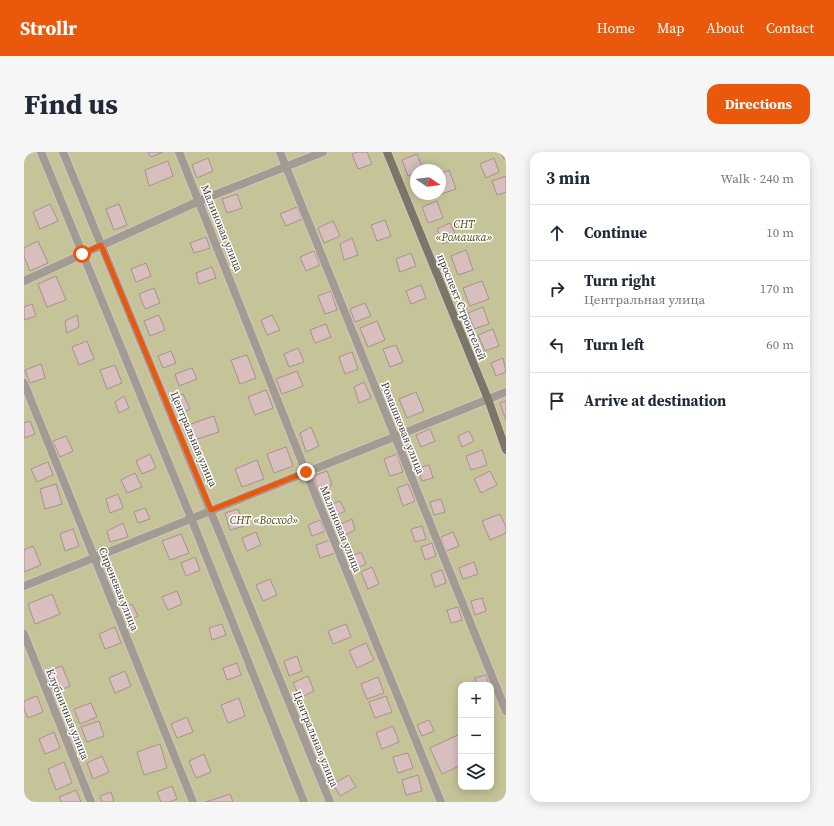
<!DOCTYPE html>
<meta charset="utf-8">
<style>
body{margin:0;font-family:"Source Serif 4",serif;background:#f6f6f7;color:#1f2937}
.controls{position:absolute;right:12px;bottom:12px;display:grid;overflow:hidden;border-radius:8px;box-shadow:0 2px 10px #0003}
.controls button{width:36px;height:36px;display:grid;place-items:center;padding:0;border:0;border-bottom:1px solid #e0e1e3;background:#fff;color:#1f2937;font:20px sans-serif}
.compass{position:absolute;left:386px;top:12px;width:36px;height:36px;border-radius:50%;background:#fff;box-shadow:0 2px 10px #0003;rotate:103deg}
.stop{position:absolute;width:12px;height:12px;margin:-9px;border:3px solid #ea580c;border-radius:50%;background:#fff}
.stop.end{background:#ea580c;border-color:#fff;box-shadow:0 1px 4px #0008}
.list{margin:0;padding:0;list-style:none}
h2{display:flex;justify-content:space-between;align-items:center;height:52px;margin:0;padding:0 16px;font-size:17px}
h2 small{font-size:13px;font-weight:400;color:#747a83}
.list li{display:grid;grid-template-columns:26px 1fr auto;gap:12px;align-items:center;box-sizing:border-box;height:56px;padding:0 16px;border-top:1px solid #e0e1e3}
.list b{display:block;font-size:15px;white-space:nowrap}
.list p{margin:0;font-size:13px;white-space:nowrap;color:#747a83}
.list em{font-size:13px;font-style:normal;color:#747a83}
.icon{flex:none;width:22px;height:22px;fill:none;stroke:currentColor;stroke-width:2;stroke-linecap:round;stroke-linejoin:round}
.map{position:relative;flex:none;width:482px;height:650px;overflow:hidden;border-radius:12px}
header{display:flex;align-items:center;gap:24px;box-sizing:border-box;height:56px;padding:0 20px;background:#ea580c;color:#fff}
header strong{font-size:19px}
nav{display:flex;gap:22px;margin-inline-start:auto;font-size:14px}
.intro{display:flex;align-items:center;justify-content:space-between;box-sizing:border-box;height:96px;padding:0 24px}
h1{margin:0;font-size:28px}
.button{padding:10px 18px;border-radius:12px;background:#ea580c;color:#fff;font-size:14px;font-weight:700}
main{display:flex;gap:24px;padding:0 24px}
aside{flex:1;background:#fff;border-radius:12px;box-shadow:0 2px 10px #0003}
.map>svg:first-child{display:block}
.green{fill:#c5c398;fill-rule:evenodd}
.building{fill:#d8bfbd;stroke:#a8908f}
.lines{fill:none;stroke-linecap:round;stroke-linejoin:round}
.street-casing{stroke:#d9c5bb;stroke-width:10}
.secondary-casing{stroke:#d9c5bb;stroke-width:10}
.street{stroke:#a19b93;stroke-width:8}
.secondary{stroke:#7c7569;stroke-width:8}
.route{stroke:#ea580c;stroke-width:5}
.labels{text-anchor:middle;stroke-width:3;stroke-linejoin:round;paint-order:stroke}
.park-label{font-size:11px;font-style:italic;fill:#4c490b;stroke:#fff}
.street-label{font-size:11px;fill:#433b36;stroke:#fff}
</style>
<header>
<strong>Strollr</strong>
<nav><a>Home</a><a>Map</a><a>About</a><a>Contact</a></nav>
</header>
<div class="intro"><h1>Find us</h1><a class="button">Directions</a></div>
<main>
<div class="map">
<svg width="482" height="650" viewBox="0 0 482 650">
<rect width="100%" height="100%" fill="#fee8dc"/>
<path class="green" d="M 0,0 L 482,0 L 482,650 L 0,650 ZM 392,18 L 416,18 L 416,42 L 392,42 ZM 437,533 L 467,533 L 467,635 L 437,635 Z"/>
<g class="building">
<polygon points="124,0 139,0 127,5"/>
<polygon points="333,0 343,0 348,12 334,17 328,2"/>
<polygon points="393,2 399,18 392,18 392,21 384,24 378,8"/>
<polygon points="184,6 189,19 173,26 168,13"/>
<polygon points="470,6 475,20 462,26 456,12"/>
<polygon points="144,9 149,24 125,34 121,18"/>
<polygon points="425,18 432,37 417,42 416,22"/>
<polygon points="482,24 482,40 473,43 468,29"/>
<polygon points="213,42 218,56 203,61 198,47"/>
<polygon points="413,49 419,66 404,71 398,55"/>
<polygon points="26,52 34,69 16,77 9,60"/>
<polygon points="95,52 103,73 90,78 82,57"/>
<polygon points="273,55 278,67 262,74 256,62"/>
<polygon points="361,68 367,84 353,89 347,73"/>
<polygon points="309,69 316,84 300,91 294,76"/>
<polygon points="426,71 433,86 419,92 413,77"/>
<polygon points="182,85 186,96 170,101 166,91"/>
<polygon points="328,86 334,103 320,108 316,92"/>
<polygon points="14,89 24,111 6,119 0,104 0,96"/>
<polygon points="442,98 449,118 434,123 427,104"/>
<polygon points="290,99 296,113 282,119 276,105"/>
<polygon points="387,101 392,114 376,120 372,107"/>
<polygon points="122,111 127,124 112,130 107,117"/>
<polygon points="188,115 192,126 175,132 172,121"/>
<polygon points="32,124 42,148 23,155 14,132"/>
<polygon points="458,129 465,147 446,154 439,136"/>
<polygon points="397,133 402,146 387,152 382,139"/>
<polygon points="130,136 136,151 121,157 115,142"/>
<polygon points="307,139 313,158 301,162 294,144"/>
<polygon points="341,151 347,164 331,170 326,157"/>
<polygon points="8,152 12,164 0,168 0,155"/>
<polygon points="459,155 465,172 450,177 444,161"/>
<polygon points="53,163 55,175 43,181 41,169"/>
<polygon points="135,163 141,178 126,184 120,169"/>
<polygon points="248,163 256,178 243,183 237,168"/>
<polygon points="353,169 361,188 344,195 336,176"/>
<polygon points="302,172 307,185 291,191 286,178"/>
<polygon points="469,177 475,194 461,199 454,183"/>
<polygon points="63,189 70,207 55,213 48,195"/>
<polygon points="372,193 379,210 366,215 359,197"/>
<polygon points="274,196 280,210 265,215 260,202"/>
<polygon points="147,199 152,211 139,216 134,204"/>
<polygon points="328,200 334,217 321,222 315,205"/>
<polygon points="223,203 232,226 216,232 207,208"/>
<polygon points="479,206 482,220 472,224 467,211"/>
<polygon points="17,212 21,226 6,231 1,218"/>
<polygon points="91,213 98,231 83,237 76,218"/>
<polygon points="168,216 173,227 155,234 151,222"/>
<polygon points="273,219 279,234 258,242 252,227"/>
<polygon points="340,230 347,246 335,251 330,235"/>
<polygon points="242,238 249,256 231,263 224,245"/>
<polygon points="392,240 400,259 383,266 375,247"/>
<polygon points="159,242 166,257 156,261 150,246"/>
<polygon points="100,244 105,256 95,261 91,250"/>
<polygon points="482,249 482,268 476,251"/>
<polygon points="190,264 195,280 170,288 164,273"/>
<polygon points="6,269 11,282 0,286 0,271"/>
<polygon points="287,275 295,294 282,300 276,281"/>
<polygon points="406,277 411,289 397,295 392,283"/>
<polygon points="445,279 450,289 438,295 434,284"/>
<polygon points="42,284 49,299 36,305 29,289"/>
<polygon points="262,295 269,314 250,321 243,302"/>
<polygon points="458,298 463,313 447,318 442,304"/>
<polygon points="126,302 132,316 118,322 112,309"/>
<polygon points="373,302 379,320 366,324 360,307"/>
<polygon points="233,308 240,327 218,335 211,317"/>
<polygon points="24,310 29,323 13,330 7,317"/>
<polygon points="405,313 409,326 398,329 394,316"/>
<polygon points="303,319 308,333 295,338 289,324"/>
<polygon points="466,319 473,333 457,341 450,327"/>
<polygon points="111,321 118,335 103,341 97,328"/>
<polygon points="32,332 38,352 21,357 16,337"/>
<polygon points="384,332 391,349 379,354 373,336"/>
<polygon points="94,342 99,356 86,361 82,347"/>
<polygon points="417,347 421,360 410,363 406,350"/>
<polygon points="316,349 321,359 311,364 306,353"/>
<polygon points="121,356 126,367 114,371 110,360"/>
<polygon points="214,357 220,374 206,378 201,361"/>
<polygon points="476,362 482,375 482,381 466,388 458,369"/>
<polygon points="328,367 331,378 319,384 315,373"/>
<polygon points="296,368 301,379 288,384 284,373"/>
<polygon points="99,371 104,385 86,390 83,379"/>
<polygon points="398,374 402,387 391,390 387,377"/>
<polygon points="49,377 55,394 41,399 36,382"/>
<polygon points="232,380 237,393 223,399 218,386"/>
<polygon points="429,380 435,394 422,399 417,385"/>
<polygon points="157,382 165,401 146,408 138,389"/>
<polygon points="306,388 311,401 296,406 292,393"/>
<polygon points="408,391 412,404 401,408 397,395"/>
<polygon points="9,394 17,413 0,420 0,398"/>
<polygon points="337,400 342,412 331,417 326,405"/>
<polygon points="171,405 176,418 162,424 157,411"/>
<polygon points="450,410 454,422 439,427 435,416"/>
<polygon points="348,415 355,432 344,437 337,420"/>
<polygon points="418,418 422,431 411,435 407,422"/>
<polygon points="246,427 253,443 239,449 232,433"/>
<polygon points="153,439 158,452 144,458 138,445"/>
<polygon points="28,442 36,462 11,472 4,452"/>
<polygon points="458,446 462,459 451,463 447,449"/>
<polygon points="108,452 114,464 104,469 98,457"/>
<polygon points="434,455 438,468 427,471 423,458"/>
<polygon points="198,472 202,483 188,488 185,476"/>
<polygon points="322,472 327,485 309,492 304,479"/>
<polygon points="91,475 97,491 81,497 75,482"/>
<polygon points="342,491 350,508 333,516 325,499"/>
<polygon points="273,504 278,519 265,524 260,509"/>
<polygon points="213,511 217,523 203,528 199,516"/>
<polygon points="38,514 46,534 29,541 21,520"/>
<polygon points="101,519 107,534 91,541 85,526"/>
<polygon points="462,523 465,533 453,533 451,526"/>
<polygon points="284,524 290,539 276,546 269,531"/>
<polygon points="354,525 360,541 343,547 337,532"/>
<polygon points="13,544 19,560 4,566 0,556 0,549"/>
<polygon points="362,544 368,560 351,566 345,550"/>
<polygon points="215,546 221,564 204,571 197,553"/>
<polygon points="67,551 73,565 56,572 50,557"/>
<polygon points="163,565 169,580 153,586 147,572"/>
<polygon points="405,568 410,579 398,584 393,573"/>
<polygon points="75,569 80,584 63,590 57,575"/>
<polygon points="369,574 375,590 358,597 352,581"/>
<polygon points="30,580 36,596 21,602 15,587"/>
<polygon points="434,583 437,589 437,613 418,622 406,596"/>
<polygon points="136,592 143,616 120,623 113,600"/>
<polygon points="384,601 389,616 374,621 369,605"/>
<polygon points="180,602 187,620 172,626 165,609"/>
<polygon points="78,604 85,620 69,627 63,611"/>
<polygon points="40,610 48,631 32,638 24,617"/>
<polygon points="325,623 332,635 316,644 309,632"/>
<polygon points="394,623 398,639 382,643 378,628"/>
<polygon points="148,634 153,647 145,650 137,650 133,640"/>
<polygon points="52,638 57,650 37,650 35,645"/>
<polygon points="87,640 90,650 78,650 76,644"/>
<polygon points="206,642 209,650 182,650"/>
</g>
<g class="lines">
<g class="street-casing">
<g id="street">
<polyline points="17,0 167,366 280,650"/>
<polyline points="39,0 306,650"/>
<polyline points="155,0 282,320 417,650"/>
<polyline points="256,0 482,559"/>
<polyline points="480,0 482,4"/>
<polyline points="0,129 175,49 299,0"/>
<polyline points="0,231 169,650"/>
<polyline points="0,434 482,240"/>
<polyline points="0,482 67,650"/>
</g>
</g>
<g class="secondary-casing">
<polyline id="secondary" points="363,0 464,247 482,298"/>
</g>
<use href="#street" class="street"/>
<use href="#secondary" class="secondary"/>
</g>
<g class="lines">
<polyline class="route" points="58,102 77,93 187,358 282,320"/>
</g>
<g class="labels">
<g class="park-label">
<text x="440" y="76">СНТ<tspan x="440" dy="13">«Ромашка»</tspan></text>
<text x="240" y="372">СНТ «Восход»</text>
</g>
<g class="street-label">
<text transform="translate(198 76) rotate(68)" y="4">Малиновая улица</text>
<text transform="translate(438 155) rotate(68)" y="4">проспект Строителей</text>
<text transform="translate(379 276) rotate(68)" y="4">Ромашковая улица</text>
<text transform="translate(170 287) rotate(67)" y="4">Центральная улица</text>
<text transform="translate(317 377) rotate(68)" y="4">Малиновая улица</text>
<text transform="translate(95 437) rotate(68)" y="4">Сиреневая улица</text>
<text transform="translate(44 562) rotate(68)" y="4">Клубничная улица</text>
<text transform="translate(292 587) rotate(68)" y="4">Центральная улица</text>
</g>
</g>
</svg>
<div class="controls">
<button>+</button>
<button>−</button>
<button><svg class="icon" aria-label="layers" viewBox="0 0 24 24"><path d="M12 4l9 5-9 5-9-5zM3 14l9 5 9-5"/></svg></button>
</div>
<svg class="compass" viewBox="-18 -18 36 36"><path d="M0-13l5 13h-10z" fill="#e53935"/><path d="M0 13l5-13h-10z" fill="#747a83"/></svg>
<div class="stop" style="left:58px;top:102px"></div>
<div class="stop end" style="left:282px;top:320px"></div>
</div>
<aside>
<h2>3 min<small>Walk · 240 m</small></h2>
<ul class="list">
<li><svg class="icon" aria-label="ahead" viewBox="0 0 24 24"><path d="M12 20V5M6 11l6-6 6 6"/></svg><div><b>Continue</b></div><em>10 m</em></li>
<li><svg class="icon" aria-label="right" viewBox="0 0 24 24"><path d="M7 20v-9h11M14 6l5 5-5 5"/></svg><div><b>Turn right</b><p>Центральная улица</p></div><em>170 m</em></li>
<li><svg class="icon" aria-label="left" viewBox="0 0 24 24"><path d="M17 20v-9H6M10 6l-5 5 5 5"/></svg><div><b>Turn left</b></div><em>60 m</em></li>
<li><svg class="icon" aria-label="arrive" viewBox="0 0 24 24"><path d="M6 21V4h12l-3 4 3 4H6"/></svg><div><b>Arrive at destination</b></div></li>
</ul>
</aside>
</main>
